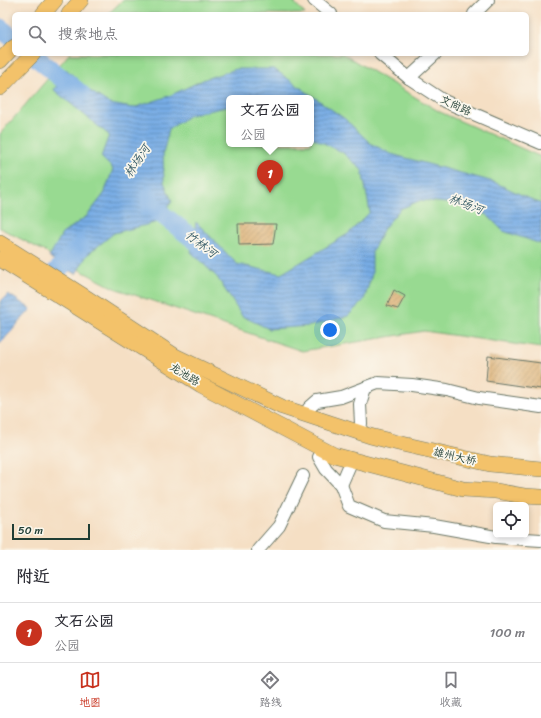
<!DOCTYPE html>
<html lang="zh">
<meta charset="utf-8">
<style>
body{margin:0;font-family:Sriracha,"LXGW WenKai TC",sans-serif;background:#f7f7f7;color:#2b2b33}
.controls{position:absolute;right:12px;bottom:12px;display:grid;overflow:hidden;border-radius:6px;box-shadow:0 2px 6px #0003}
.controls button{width:36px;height:36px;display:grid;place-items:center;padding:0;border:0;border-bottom:1px solid #e1e1e2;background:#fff;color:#2b2b33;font:20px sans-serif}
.scale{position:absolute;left:12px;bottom:10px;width:78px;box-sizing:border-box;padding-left:4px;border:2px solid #1f3d34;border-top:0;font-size:11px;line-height:14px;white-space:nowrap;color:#1f3d34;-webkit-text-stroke:3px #fbf7ec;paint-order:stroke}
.you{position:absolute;left:330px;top:330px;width:14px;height:14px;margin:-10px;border:3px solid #fff;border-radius:50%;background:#1a73e8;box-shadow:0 0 0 6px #1a73e833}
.badge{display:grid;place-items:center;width:26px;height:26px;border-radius:50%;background:#c8321e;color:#fff;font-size:13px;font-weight:700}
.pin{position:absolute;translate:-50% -33px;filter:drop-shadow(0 1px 2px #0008)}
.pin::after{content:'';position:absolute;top:21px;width:14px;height:12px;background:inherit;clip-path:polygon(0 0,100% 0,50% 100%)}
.popup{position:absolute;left:226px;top:95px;width:88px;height:52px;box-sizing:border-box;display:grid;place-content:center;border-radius:6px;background:#fff;filter:drop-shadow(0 1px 3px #0005);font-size:13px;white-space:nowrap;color:#7c7c81}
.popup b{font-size:15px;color:#2b2b33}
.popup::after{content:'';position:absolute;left:50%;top:100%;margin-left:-8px;border:8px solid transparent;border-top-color:#fff}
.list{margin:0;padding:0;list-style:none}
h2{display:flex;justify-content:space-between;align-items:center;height:52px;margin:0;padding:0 16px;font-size:17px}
h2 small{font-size:13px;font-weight:400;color:#7c7c81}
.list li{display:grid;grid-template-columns:26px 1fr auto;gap:12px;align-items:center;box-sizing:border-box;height:60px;padding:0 16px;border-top:1px solid #e1e1e2}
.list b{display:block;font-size:15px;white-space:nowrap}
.list p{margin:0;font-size:13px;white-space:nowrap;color:#7c7c81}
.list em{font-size:13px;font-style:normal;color:#7c7c81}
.icon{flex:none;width:22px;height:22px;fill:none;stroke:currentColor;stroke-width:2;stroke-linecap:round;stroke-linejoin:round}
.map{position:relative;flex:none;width:541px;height:550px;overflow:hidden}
.search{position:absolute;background:#fff;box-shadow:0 2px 6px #0003;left:12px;right:12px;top:12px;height:44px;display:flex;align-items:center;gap:10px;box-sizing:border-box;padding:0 14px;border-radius:6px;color:#7c7c81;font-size:15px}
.sheet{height:112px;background:#fff}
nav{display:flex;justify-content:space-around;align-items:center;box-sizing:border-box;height:56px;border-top:1px solid #e1e1e2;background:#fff;font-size:11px;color:#7c7c81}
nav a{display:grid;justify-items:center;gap:2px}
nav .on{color:#c8321e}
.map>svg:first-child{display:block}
.park{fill:#98da91;stroke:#5c8c62;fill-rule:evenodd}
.water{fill:url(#water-rules);stroke:#4b748c}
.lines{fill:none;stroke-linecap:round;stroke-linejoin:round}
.river{stroke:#77ace5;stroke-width:19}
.building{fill:url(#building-hatch)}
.minor-casing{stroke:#6a7666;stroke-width:14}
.major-casing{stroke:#6a7666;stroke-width:16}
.minor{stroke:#fff;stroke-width:12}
.major{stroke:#f3c26a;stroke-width:15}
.labels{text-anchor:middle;stroke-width:3.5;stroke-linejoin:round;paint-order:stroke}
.street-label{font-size:11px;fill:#1f3d34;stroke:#fbf7ec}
.water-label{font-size:12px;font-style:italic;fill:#395e69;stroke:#fbf7ec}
</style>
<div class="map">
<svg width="541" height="550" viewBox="0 0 541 550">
<defs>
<pattern id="water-rules" width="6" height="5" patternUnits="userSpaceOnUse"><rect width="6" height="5" fill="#77ace5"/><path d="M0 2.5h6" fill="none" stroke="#618dba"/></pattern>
<pattern id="building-hatch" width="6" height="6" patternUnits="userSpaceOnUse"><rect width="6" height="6" fill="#deb57d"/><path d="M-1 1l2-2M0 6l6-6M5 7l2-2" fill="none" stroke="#b39467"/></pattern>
</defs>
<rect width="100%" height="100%" fill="#fbf7ec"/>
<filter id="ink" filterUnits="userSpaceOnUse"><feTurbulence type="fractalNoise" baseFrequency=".025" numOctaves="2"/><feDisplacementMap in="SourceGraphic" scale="8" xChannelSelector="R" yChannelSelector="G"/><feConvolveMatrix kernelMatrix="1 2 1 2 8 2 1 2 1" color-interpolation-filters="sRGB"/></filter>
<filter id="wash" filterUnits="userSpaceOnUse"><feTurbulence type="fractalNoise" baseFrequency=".012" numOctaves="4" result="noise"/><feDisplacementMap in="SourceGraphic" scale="16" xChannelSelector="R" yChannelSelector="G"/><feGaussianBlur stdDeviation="0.9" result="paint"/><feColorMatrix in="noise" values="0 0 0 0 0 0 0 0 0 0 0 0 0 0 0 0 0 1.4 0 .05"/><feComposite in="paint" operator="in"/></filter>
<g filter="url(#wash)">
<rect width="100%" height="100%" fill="#f5dfc4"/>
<g class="park">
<polygon points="123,0 292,0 305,14 108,14"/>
<path d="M 69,54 L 343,54 L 440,112 L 541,157 L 541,348 L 424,331 L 302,351 L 114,288 L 0,228 L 0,134 ZM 229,98 L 311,98 L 311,144 L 229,144 Z"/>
</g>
<g class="water">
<polygon points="66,69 90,91 110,104 133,108 169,96 205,79 236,69 274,69 345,119 370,143 391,154 494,182 541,204 541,244 503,231 487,215 456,204 421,200 400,209 384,228 372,252 372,274 364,300 348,316 310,326 269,329 242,316 217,277 191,252 196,222 237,264 281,274 348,234 370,212 362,170 342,152 311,137 311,98 229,98 229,107 226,107 190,115 169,129 163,154 164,182 172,201 158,222 114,233 87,255 76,274 49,257 62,234 87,216 104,194 113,169 101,157 109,135 54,90"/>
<polygon points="8,294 31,309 0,344 0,302"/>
</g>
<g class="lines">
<g class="river">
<polyline points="0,28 14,39"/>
<polyline points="32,54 81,94"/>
<polyline points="149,196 151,206 213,254"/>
<polyline points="54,274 80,246"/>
</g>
</g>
<g id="blocks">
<g class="building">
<polygon points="238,224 276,224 273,244 239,245"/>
<polygon points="394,290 405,296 398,309 387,306"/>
<polygon points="488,356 541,363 541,389 486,381"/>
</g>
</g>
</g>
<g filter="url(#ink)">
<use href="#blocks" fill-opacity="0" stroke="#6a7666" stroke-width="1"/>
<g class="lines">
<g class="minor-casing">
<g id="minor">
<polyline points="314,0 331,14"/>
<polyline points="474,14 488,0"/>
<polyline points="380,54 409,78 444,101 541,143"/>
<polyline points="409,78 435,54"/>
<polyline points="309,408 317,401 341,397 378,383 412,385 447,390 479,398 541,407"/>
<polyline points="361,424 360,404 365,388"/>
<polyline points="319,457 326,469 341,485 349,506 384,521 434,526 496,537 541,540"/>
<polyline points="341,485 351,462"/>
<polyline points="258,550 279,526 303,476"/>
</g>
</g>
<g class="major-casing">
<g id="major">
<polyline points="43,14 55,0"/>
<polyline points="69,14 81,0"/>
<polyline points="0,61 14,46"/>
<polyline points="0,88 33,54"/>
<polyline points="0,243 87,298 175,356 282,407 370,436 398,443 490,464 541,469"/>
<polyline points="0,259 201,385 334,455 463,489 496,491 524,496 541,497"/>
</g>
</g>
<use href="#minor" class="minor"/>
<use href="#major" class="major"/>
</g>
</g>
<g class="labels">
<g class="street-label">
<text transform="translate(456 105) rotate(25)" y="4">文尚路</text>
<text transform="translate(185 374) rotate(32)" y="4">龙池路</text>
<text transform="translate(455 456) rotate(13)" y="4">雄州大桥</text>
</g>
<g class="water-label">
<text transform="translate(137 161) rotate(-56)" y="4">林场河</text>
<text transform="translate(466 204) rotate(21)" y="4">林场河</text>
<text transform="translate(201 244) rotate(37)" y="4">竹林河</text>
</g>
</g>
</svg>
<div class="controls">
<button><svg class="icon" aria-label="locate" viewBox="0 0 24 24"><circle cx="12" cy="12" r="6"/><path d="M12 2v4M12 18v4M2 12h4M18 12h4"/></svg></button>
</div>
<div class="scale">50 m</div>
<div class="you"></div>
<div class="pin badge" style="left:270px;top:193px">1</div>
<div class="popup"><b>文石公园</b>公园</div>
<div class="search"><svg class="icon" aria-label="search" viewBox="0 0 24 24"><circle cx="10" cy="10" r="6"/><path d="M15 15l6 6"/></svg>搜索地点</div>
</div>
<section class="sheet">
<h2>附近<small></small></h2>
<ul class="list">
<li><span class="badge">1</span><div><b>文石公园</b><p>公园</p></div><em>100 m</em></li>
</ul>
</section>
<nav>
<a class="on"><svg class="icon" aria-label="map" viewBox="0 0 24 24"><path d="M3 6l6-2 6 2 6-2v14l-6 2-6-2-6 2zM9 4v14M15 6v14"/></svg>地图</a>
<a><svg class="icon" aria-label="directions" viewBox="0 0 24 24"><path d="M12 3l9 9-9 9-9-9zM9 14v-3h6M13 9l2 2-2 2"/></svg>路线</a>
<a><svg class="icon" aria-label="saved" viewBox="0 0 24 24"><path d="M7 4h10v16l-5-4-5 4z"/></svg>收藏</a>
</nav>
